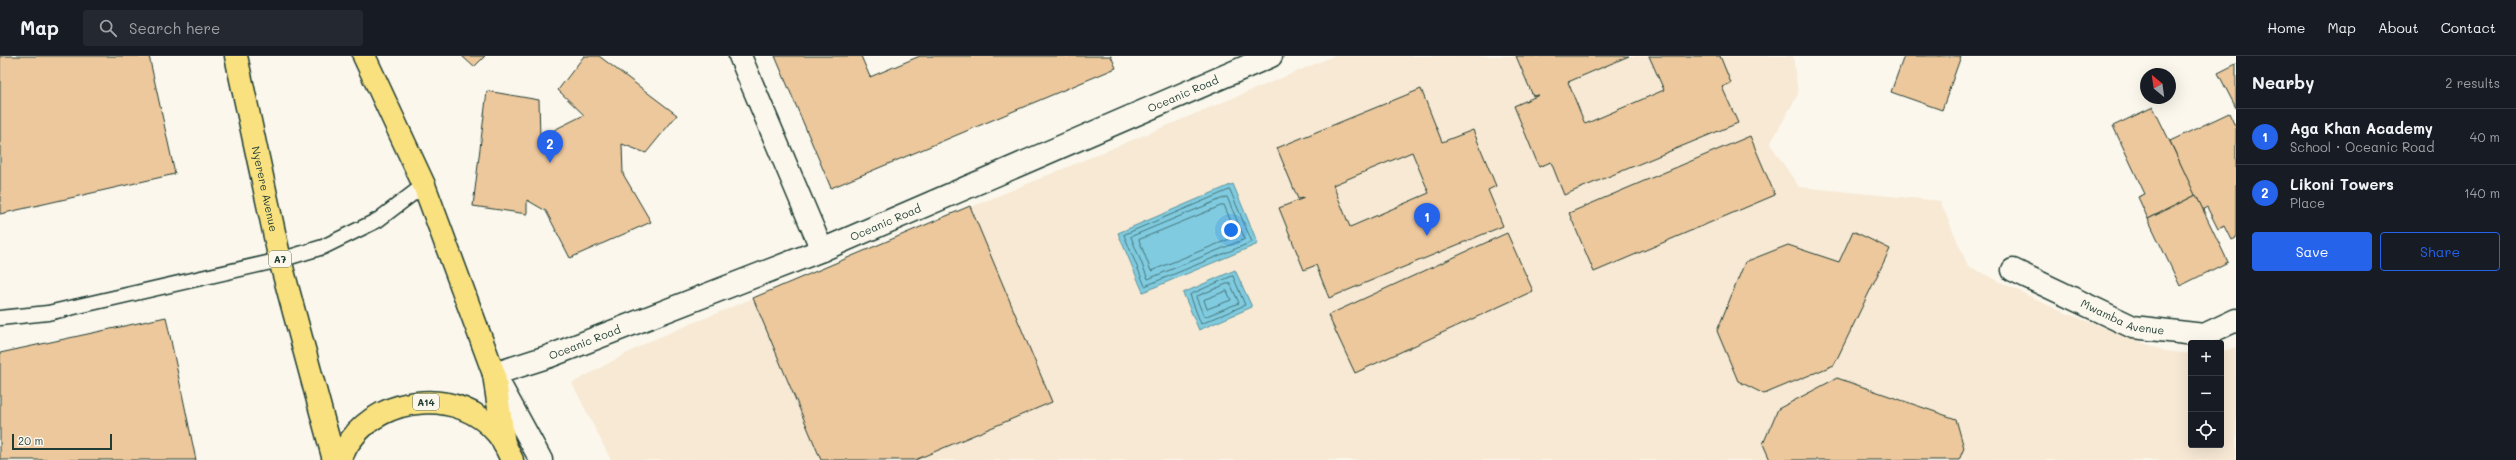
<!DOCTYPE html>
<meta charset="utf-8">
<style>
body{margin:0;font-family:Mali,sans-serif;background:#242831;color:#f1f3f6}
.controls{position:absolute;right:12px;bottom:12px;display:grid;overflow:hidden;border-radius:4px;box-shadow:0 4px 16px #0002}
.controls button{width:36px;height:36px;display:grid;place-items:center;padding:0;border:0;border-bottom:1px solid #363941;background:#171b24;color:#f1f3f6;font:20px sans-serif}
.compass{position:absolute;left:2140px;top:12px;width:36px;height:36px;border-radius:50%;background:#171b24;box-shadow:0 4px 16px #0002;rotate:331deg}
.scale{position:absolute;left:12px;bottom:10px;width:100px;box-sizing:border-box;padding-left:4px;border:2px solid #1f3d34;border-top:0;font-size:11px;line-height:14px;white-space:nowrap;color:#1f3d34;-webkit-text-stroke:3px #fbf7ec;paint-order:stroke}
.you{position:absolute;left:1231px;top:174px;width:14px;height:14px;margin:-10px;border:3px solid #fff;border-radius:50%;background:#1a73e8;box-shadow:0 0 0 6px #1a73e833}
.badge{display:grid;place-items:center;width:26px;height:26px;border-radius:50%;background:#2563eb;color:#fff;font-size:13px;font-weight:700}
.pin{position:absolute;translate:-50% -33px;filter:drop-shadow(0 1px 2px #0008)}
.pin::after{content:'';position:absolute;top:21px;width:14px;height:12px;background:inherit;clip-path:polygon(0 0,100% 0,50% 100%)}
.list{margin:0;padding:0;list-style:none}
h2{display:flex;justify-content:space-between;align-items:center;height:52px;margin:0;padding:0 16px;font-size:17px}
h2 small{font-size:13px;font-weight:400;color:#9ea1a6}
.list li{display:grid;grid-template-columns:26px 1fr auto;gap:12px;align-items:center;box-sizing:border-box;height:56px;padding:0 16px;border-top:1px solid #363941}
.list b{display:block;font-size:15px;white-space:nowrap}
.list p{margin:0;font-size:13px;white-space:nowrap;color:#9ea1a6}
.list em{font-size:13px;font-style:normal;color:#9ea1a6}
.actions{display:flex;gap:8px;padding:12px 16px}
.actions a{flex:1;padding:9px 0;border:1px solid #2563eb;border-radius:4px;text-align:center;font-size:14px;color:#2563eb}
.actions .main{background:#2563eb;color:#fff}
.icon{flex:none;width:22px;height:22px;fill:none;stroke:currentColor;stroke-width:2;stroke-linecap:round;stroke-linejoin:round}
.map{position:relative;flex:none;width:2236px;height:404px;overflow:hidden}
header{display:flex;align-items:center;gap:24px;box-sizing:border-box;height:56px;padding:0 20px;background:#171b24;border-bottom:1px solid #363941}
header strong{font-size:19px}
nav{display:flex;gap:22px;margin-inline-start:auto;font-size:14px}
.search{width:280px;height:36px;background:#242831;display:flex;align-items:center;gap:10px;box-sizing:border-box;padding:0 14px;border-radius:4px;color:#9ea1a6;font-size:15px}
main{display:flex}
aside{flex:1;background:#171b24}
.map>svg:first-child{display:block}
.built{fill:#f7e9d4}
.water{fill:#80cbe0;stroke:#59929b}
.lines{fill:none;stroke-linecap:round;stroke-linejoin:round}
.shore{stroke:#467679;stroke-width:1}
.building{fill:#edc89d;stroke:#1f3d34;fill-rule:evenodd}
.service-casing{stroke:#1f3d34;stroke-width:17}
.minor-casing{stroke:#1f3d34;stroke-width:25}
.tertiary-casing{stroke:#1f3d34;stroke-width:25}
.trunk-casing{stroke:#1f3d34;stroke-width:25}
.service{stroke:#fbf7ec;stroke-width:14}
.minor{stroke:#fbf7ec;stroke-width:22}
.tertiary{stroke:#fbf7ec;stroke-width:22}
.trunk{stroke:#fae180;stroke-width:22}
.labels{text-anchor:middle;stroke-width:3.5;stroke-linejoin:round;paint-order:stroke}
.shield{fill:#fbf7ec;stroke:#61756b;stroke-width:1}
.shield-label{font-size:10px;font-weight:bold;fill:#1f3d34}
.street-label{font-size:11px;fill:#1f3d34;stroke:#fbf7ec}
</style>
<header>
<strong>Map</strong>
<div class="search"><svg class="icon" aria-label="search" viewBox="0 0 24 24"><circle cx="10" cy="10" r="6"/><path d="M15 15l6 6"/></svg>Search here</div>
<nav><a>Home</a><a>Map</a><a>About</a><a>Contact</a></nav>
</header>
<main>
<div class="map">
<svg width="2236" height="404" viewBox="0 0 2236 404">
<rect width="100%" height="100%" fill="#fbf7ec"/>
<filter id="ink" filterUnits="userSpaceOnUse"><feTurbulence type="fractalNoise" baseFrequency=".025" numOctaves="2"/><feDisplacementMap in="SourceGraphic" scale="8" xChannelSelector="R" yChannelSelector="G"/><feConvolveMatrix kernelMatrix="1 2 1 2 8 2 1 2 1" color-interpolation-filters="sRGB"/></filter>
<g filter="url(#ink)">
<polygon class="built" points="1334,0 1793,0 1798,38 1770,88 1799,131 1940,145 1968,210 2058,254 2165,295 2191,298 2191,389 2221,389 2221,296 2236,291 2236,404 611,404 572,327 650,285"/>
<g class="water">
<polygon points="1233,128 1258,188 1143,236 1118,177"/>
<polygon points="1235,214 1252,251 1199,274 1183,237"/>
</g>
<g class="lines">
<g class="shore">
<polygon points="1230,134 1252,186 1145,230 1124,179"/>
<polygon points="1227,141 1245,183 1148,223 1131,181"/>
<polygon points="1224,149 1237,180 1151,215 1139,184"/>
<polygon points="1233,220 1245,249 1201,268 1190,239"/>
<polygon points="1230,227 1239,247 1204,261 1196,241"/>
<polygon points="1227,235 1231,244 1207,253 1204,244"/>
</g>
</g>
<g class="building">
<polygon points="0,0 149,0 175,118 0,158"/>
<polygon points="462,0 485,0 474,11"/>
<polygon points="584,0 599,0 677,59 646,97 622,88 623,118 651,166 570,202 546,155 527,144 527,158 473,150 487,35 539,44 540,81 584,59 558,34"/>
<polygon points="775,0 861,0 870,21 920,0 1111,0 1116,12 831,132"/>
<polygon points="1516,0 1629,0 1568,26 1585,68 1664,34 1649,0 1720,0 1731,27 1722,31 1738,67 1564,139 1551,106 1539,111 1514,50 1539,39 1533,40"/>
<polygon points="1904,0 1961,0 1942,54 1891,36"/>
<polygon points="2236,8 2236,52 2218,17"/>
<path d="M 1421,33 L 1442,86 L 1473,74 L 1496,130 L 1488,134 L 1503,170 L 1329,242 L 1316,209 L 1304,214 L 1279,152 L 1304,142 L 1298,143 L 1277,92 ZM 1412,96 L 1429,137 L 1350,171 L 1333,129 Z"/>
<polygon points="2153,51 2196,139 2148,163 2138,141 2145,138 2113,70"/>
<polygon points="2229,57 2236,72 2236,182 2232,184 2225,170 2218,173 2207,151 2202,154 2170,85"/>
<polygon points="1750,80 1775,139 1594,216 1569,157"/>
<polygon points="2196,139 2228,206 2180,230 2148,163"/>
<polygon points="970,150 1052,346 915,404 821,404 753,242"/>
<polygon points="1853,175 1890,193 1834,309 1764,338 1738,325 1717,275 1745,206 1788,189 1839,206"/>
<polygon points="1507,177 1533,235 1355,317 1328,259"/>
<polygon points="166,261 196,404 0,404 0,297"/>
<polygon points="1837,322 1956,363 1964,392 1959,404 1770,404 1763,388 1778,353"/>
</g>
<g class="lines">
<g class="service-casing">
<polyline id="service" points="0,262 48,257 280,204 323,191 378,164 424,129"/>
</g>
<g class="minor-casing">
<g id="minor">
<polyline points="740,0 822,194"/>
<path id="s1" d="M 2013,214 L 2133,271 L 2204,279 L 2236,264"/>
<path id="s2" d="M 494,318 L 550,300 L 822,194 L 1271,0"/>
</g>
</g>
<g class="tertiary-casing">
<polyline id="tertiary" points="494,318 541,404"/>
</g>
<g class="trunk-casing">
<g id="trunk">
<path id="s3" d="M 236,0 L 280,204 L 334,404"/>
<polyline points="364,0 424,129 494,318 504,388"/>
<path d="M 340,404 C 343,398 346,390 350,385 C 383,338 460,332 497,377 C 504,385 507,394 512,404"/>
</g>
</g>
<use href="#service" class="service"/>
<use href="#minor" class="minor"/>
<use href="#tertiary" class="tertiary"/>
<use href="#trunk" class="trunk"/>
</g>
</g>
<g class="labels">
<g class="shield">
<rect x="269" y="195" width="22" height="16" rx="3"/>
<rect x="413" y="338" width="26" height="16" rx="3"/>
</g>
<g class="shield-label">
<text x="280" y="207">A7</text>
<text x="426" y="350">A14</text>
</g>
<g class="street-label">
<text dy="4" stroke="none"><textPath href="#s2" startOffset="744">Oceanic Road</textPath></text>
<text dy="4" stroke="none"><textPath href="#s3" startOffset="136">Nyerere Avenue</textPath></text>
<text dy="4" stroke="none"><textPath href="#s2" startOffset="420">Oceanic Road</textPath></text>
<text dy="4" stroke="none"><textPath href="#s1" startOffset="120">Mwamba Avenue</textPath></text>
<text dy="4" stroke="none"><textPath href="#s2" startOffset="96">Oceanic Road</textPath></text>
</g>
</g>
</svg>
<div class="controls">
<button>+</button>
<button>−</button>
<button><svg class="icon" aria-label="locate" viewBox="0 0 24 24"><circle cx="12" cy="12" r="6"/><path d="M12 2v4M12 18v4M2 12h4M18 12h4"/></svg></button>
</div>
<svg class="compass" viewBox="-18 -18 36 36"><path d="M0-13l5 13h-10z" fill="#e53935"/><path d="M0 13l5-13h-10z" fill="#9ea1a6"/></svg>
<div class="scale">20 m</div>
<div class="you"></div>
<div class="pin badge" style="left:1427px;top:180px">1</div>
<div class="pin badge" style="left:550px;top:107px">2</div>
</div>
<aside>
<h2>Nearby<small>2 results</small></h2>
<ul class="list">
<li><span class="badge">1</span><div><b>Aga Khan Academy</b><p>School · Oceanic Road</p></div><em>40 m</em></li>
<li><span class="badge">2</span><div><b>Likoni Towers</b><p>Place</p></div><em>140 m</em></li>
</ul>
<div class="actions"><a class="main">Save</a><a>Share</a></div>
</aside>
</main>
